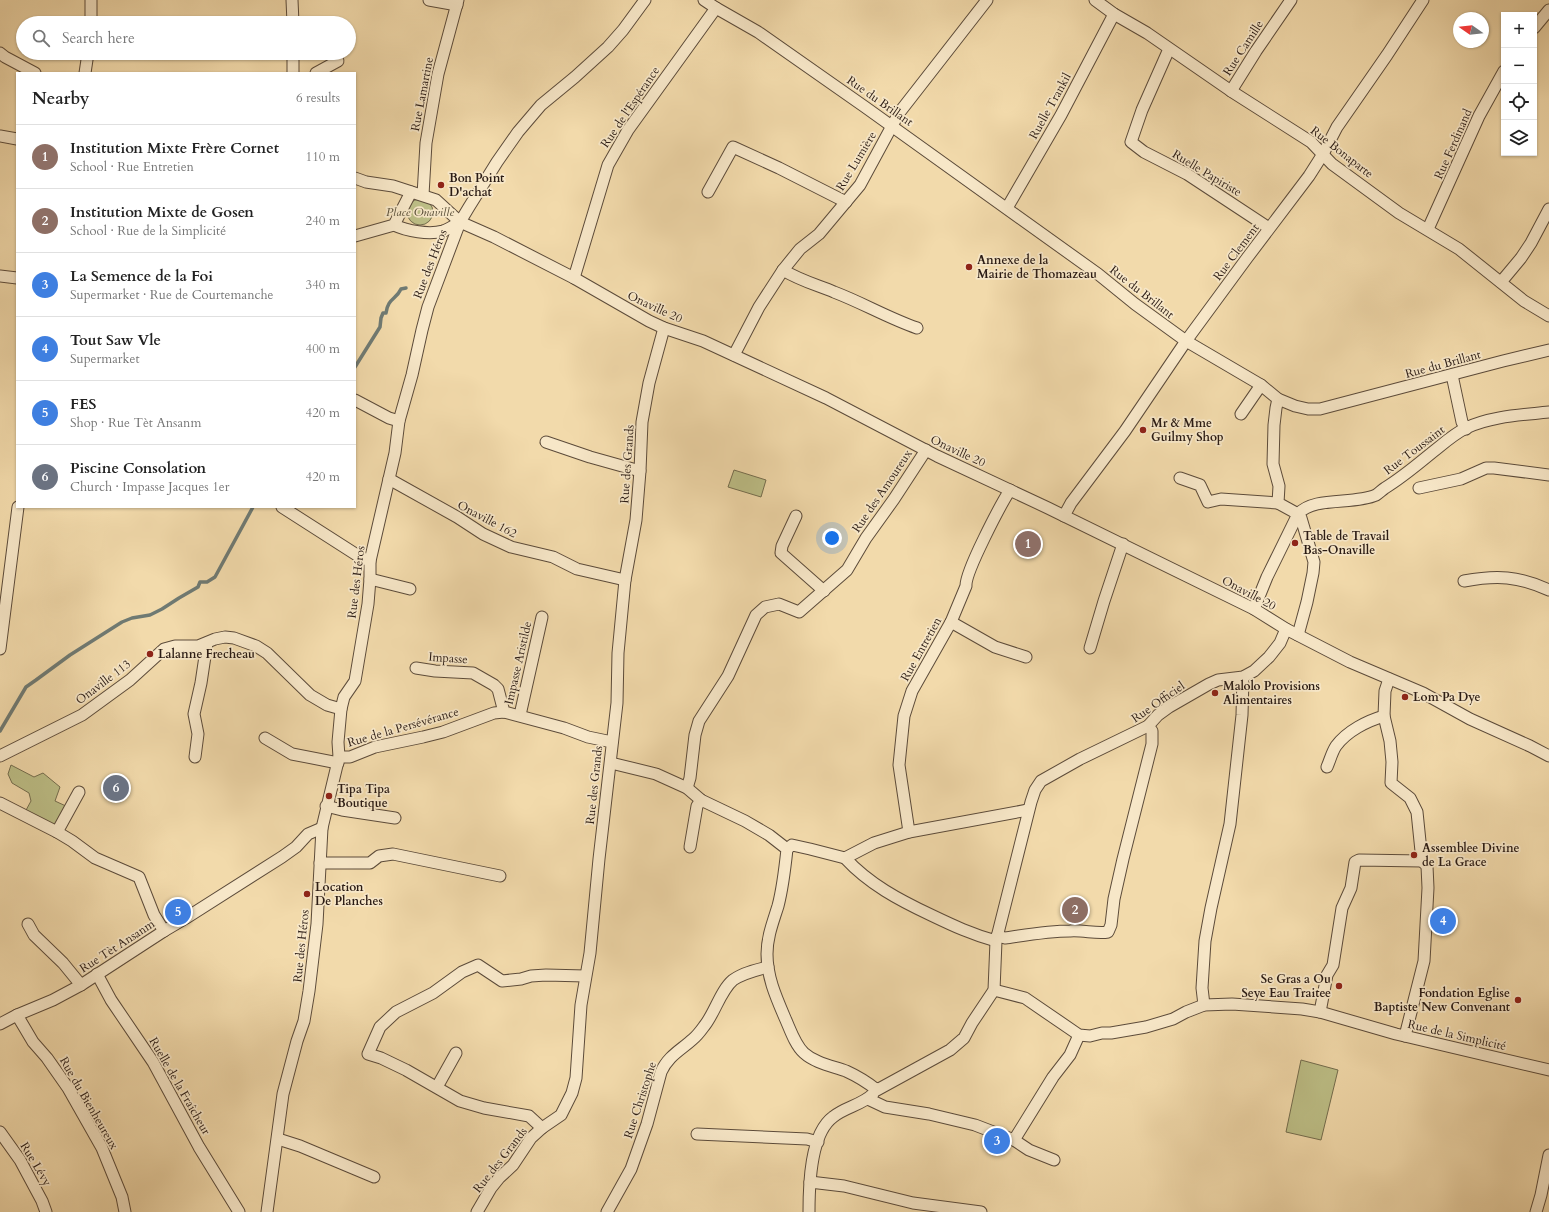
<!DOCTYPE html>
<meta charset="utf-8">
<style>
body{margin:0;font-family:Cardo,serif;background:#f6f6f6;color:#222}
.controls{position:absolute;right:12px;top:12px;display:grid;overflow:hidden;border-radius:0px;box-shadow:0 1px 3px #0004}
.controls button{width:36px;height:36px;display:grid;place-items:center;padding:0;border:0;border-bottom:1px solid #e0e0e0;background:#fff;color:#222;font:20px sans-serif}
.compass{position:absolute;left:1453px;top:12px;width:36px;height:36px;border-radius:50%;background:#fff;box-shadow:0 1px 3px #0004;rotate:284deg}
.you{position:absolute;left:832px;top:538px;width:14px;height:14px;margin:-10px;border:3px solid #fff;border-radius:50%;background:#1a73e8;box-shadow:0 0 0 6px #1a73e833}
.badge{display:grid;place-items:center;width:26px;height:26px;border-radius:50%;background:#0b8043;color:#fff;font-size:13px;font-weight:700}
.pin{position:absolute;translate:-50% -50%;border:2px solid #fff;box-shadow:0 1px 4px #0006}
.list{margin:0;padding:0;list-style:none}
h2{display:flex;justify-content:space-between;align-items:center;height:52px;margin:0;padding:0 16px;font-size:17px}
h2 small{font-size:13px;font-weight:400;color:#767676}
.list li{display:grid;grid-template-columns:26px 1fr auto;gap:12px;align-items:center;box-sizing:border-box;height:64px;padding:0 16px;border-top:1px solid #e0e0e0}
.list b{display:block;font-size:15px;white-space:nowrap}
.list p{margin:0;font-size:13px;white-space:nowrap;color:#767676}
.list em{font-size:13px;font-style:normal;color:#767676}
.icon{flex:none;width:22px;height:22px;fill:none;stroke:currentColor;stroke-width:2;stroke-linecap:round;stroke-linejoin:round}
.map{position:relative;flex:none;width:1549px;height:1212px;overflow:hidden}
.search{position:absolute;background:#fff;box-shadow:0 1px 3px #0004;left:16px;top:16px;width:340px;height:44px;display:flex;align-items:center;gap:10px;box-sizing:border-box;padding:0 14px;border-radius:22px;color:#767676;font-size:15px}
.panel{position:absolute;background:#fff;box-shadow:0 1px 3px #0004;left:16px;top:72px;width:340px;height:436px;border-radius:0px}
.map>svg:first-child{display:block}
.green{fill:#bdbf87;stroke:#746d4e}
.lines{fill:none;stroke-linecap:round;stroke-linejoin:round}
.stream{stroke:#6f7a73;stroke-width:3.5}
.street-casing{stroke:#5c4b3a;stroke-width:13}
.street{stroke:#f7e7c8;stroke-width:11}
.poi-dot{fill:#8f2418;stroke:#f7e7c8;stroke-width:1.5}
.labels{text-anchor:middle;stroke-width:3.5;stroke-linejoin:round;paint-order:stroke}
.street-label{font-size:12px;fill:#2a1b14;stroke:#f7e7c8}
.poi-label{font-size:12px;font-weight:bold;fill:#2a1b14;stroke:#f7e7c8;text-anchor:start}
.park-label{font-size:12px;font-style:italic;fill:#564c36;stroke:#f7e7c8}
</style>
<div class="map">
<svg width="1549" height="1212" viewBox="0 0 1549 1212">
<rect width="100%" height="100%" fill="#f2daab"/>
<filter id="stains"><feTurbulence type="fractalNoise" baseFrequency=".005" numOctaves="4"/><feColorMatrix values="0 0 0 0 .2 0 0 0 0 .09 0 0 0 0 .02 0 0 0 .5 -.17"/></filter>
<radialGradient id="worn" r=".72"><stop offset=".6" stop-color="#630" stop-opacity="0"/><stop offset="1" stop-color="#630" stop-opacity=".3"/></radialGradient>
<g class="green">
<circle cx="420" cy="212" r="13"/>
<polygon points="734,470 766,480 761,497 728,487"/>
<polygon points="11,765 34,777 43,773 60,787 55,801 68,807 54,828 25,812 31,801 29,793 12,783 8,774"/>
<polygon points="1301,1060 1338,1070 1321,1140 1286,1132"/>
</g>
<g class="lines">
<g class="stream">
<path d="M 355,367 L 380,327 L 381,318 L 383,313 L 386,313 C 388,298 396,300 401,289 L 406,288"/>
<polyline points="0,731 26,687 36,680 70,655 122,622 132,618 150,615 162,609 179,598 198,587 200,582 207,582 215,577 253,507"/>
</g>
<g class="street-casing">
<g id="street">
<polyline points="91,0 91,23"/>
<polyline points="292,0 293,23"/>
<polyline points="429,0 457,5"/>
<polyline points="704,0 716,8 758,32 865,107 1098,274 1135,304 1186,341 1261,385 1278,399 1295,406 1308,409 1320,409 1503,361 1549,350"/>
<polyline points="1095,0 1114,14 1147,33 1231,91 1311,142 1332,164 1399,213 1459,249 1524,301 1549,316"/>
<polyline points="1534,28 1549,10"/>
<polyline points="1169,49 1142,110 1131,142 1144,152 1187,174 1269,228"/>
<polyline points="0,53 5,57 35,73"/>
<polyline points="293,53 293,73"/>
<polyline points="85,73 88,53"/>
<polyline points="316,73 338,61"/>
<polyline points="1231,91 1256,51 1291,0"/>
<polyline points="0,136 17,139"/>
<polyline points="355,178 366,182 393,186 436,200 460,222 494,237 574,278 649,321 664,328 703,341 826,398 937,456 1048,508 1254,609 1286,629 1350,662 1423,693 1470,719 1530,746 1549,756"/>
<polyline points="708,192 733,147 779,168 846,202"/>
<polyline points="423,195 426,143 438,74 458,0"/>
<polyline points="1007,208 1061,115 1114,14"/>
<path d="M 394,225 C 407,231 429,235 443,231 C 449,229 455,225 460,222"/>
<polyline points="1428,229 1479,116 1504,71"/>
<polyline points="355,236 394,225 411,192"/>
<path d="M 783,270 C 799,280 817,285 834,292 C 863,303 888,318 917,328"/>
<polyline points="0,276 17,278"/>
<polyline points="574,278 608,165 628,130 716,8"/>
<polyline points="1501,282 1521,258 1531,243 1549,209"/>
<polyline points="734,355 759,307 783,270 800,249 819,234 860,185 899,113 987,0"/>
<polyline points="1452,375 1462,422 1466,429"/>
<polyline points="355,400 389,418 399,421"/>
<polyline points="1241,414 1261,385"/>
<polyline points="546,442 590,457 640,471"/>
<polyline points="1180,478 1200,485 1208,502 1221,499 1278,503"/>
<polyline points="389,479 457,517 483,534 511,547 553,557 577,569 625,580"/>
<polyline points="1419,488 1461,479 1486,468 1494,468 1549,475"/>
<polyline points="282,507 360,557 370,561"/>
<polyline points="796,516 782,546 781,553 824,591"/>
<polyline points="1064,516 1071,503 1125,431 1186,341 1247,258 1309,176 1323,154 1337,127 1387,55 1423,0"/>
<polyline points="370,579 410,589"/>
<path d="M 1464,581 C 1497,575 1518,576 1549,590"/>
<polyline points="1254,609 1267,577 1298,514 1278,503 1279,486 1273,464 1274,425 1276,408 1278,399"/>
<polyline points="951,622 995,647 1026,657"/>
<path d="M 1298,635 L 1307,602 L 1313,573 L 1314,562 L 1301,518 L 1298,514 C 1314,496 1354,505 1376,495 C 1379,493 1382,490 1385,488 C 1403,477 1418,464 1434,451 C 1444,443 1454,434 1466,428 C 1491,416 1522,415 1549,412"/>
<polyline points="1090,648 1104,601 1123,544"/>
<polyline points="0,649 18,507"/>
<polyline points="416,668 435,671 473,673 494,685 498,689 504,712"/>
<polyline points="1389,679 1385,691 1384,716 1390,741 1392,762 1391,783 1410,798 1417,812 1422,861 1427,866 1428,888 1424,961 1405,1036"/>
<polyline points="520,715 542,617"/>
<polyline points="265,738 292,754 338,763"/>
<polyline points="0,756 82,715 130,680 164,649 175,646 198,646 215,639 225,637 234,638 256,646 267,653 310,695 327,705 341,709"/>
<polyline points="195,757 198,734 194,714 201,683 207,643"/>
<polyline points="339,757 350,757 375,747 423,737 443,732 494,713 504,712 564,728 588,737 612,742"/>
<path d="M 611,763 L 656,774 L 687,788 L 701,800 L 745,821 L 769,835 L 787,849 C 785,868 783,887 778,906 C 773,922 767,937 767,954 C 767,977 776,997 785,1018 C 790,1029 795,1045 804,1053 C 815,1063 832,1066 846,1071 C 857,1076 867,1082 877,1090 L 950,1050 L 964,1038 L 972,1023 L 994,990 L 996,941 L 1031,802 L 1035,790 L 1041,781 L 1080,759 L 1148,726 L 1158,715 L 1169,707 L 1209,684 L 1218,680 L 1243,677 L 1254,671 L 1269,657 L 1280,643 L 1286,629"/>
<path d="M 1327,767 C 1330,760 1332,752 1336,746 C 1347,731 1367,721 1384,716"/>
<polyline points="687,788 690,778 695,735 699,721 728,676 756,615 765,607 779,604 799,612 847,570 866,538 894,499 926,450"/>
<polyline points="0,803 57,832 72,841 95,858 139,877 154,915 164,931"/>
<polyline points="326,806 342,810 395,818"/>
<polyline points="57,832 79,792"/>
<path d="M 909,832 L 899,765 L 904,716 L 912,691 L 951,622 L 966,586 C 965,572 1001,504 1010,490"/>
<polyline points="690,847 697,806 701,800"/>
<polyline points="787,849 792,845 810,849 845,858 874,843 909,832 1028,810"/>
<path d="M 845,858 C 869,884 899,900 931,915 C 954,926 971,934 996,941"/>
<polyline points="320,863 370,863 379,856 393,854 500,876"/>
<polyline points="28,924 34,935 63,963 81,985"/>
<path d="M 997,936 L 1005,938 C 1026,935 1049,931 1070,931 C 1083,930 1097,934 1108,932 L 1111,925 L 1114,899 L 1123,859 L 1152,744 L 1152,731 L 1148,726"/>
<polyline points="97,974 111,1000 153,1062 199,1147 239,1212"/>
<polyline points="994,990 1025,998 1079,1035 1090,1036 1102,1033 1111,1033 1146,1027 1173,1019 1186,1012 1204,1005 1232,1004 1302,1009 1320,1012 1396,1034 1549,1070"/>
<polyline points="1204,1005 1202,988 1205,941 1211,908 1230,824 1242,715 1243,677"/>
<polyline points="1320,1012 1327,975 1333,965 1342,908 1351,888 1355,862 1359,860 1422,861"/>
<polyline points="17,1015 33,1042 47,1058 68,1088 102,1148 122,1197 125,1212"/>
<polyline points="0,1024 17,1015 53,1000 81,985 164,931 186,918 282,857 296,847 308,834 322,828"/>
<polyline points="437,1087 456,1053"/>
<polyline points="868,1099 885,1107 929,1114 975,1125 1014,1140 1029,1150 1054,1160"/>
<polyline points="542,1128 529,1116 484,1108 460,1101 406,1070 381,1058 368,1054 380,1027 396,1012 433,993 462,972 478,965 502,981 521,979 531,976 546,975 585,976"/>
<polyline points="0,1132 20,1160 42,1201 46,1212"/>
<polyline points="697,1134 807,1139 818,1142"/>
<polyline points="278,1139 300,1146 374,1177"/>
<polyline points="1014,1140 1053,1077 1070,1055 1079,1035"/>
<polyline points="810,1182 844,1186 913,1203 981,1212"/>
<polyline points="267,1212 283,1094 297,1041 304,1021 309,991 317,924 322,828 339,757 338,742 341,709 344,697 355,681 368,604 370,579 370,561 395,453 399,421 412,375 422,330 428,307 460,222 469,207 497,162 518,132 541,105 575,77 608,47 623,30 645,0"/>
<polyline points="477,1212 491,1188 499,1178 513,1165 531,1138 542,1128 561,1115 572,1093 576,1078 581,1005 590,953 599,859 617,703 618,653 625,580 636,520 640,471 642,422 649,383 664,328"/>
<path d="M 607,1212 L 631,1169 L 647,1124 L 661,1072 C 668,1056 681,1050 693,1039 C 698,1035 702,1029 705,1025 C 715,1012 721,990 733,980 C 743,973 756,970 768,967"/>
<path d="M 809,1212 C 809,1185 810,1134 833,1117 C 845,1107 862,1105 873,1094"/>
<polyline points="1536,1212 1541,1195 1549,1155"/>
</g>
</g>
<use href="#street" class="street"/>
</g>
<g class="poi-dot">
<circle cx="441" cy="185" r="4"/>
<circle cx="969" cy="267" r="4"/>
<circle cx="1143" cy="430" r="4"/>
<circle cx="1295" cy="543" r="4"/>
<circle cx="150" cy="654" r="4"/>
<circle cx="1215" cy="693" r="4"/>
<circle cx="1405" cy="697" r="4"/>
<circle cx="329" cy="796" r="4"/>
<circle cx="1414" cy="855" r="4"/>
<circle cx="307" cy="894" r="4"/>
<circle cx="1339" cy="986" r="4"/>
<circle cx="1518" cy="1000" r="4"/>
</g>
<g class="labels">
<g class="street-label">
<text transform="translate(1243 48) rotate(-57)" y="4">Rue Camille</text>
<text transform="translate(422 94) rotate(-79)" y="4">Rue Lamartine</text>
<text transform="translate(880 101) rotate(35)" y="4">Rue du Brillant</text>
<text transform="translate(1050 106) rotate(-61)" y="4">Ruelle Trankil</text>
<text transform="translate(630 107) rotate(-56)" y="4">Rue de l'Espérance</text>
<text transform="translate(1453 144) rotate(-66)" y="4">Rue Ferdinand</text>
<text transform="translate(1342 152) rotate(38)" y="4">Rue Bonaparte</text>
<text transform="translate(856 161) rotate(-59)" y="4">Rue Lumière</text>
<text transform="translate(1207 173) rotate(31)" y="4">Ruelle Papiriste</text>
<text transform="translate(1236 252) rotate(-53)" y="4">Rue Clement</text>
<text transform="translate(430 264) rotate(-69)" y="4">Rue des Héros</text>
<text transform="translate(1142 292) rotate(38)" y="4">Rue du Brillant</text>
<text transform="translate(655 307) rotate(25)" y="4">Onaville 20</text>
<text transform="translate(1443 364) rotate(-15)" y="4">Rue du Brillant</text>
<text transform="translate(1414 450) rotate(-37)" y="4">Rue Toussaint</text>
<text transform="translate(958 451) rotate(25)" y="4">Onaville 20</text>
<text transform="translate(627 464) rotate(-86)" y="4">Rue des Grands</text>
<text transform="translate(882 491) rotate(-56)" y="4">Rue des Amoureux</text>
<text transform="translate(487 519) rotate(28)" y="4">Onaville 162</text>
<text transform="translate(356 582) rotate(-83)" y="4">Rue des Héros</text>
<text transform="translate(1249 593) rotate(28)" y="4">Onaville 20</text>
<text transform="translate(921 649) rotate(-61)" y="4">Rue Entretien</text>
<text transform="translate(448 658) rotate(4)" y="4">Impasse</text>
<text transform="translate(518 663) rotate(-77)" y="4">Impasse Aristilde</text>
<text transform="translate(103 682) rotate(-37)" y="4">Onaville 113</text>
<text transform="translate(1158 702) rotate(-35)" y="4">Rue Officiel</text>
<text transform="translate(403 727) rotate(-16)" y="4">Rue de la Persévérance</text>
<text transform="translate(594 785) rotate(-84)" y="4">Rue des Grands</text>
<text transform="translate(117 946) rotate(-33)" y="4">Rue Tèt Ansanm</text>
<text transform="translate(301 946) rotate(-84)" y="4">Rue des Héros</text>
<text transform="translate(1457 1035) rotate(13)" y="4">Rue de la Simplicité</text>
<text transform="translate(180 1086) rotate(60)" y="4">Ruelle de la Fraîcheur</text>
<text transform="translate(640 1100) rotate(-72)" y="4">Rue Christophe</text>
<text transform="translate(89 1103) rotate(60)" y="4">Rue du Bienheureux</text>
<text transform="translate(500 1160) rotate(-52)" y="4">Rue des Grands</text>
<text transform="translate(36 1164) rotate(59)" y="4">Rue Lévy</text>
</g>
<g class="poi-label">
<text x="449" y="182">Bon Point<tspan x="449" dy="14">D'achat</tspan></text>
<text x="977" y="264">Annexe de la<tspan x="977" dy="14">Mairie de Thomazeau</tspan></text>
<text x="1151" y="427">Mr &amp; Mme<tspan x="1151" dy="14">Guilmy Shop</tspan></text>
<text x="1303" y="540">Table de Travail<tspan x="1303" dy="14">Bas-Onaville</tspan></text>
<text x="158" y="658">Lalanne Frecheau</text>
<text x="1223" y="690">Malolo Provisions<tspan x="1223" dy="14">Alimentaires</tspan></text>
<text x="1413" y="701">Lom Pa Dye</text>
<text x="337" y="793">Tipa Tipa<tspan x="337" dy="14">Boutique</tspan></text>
<text x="1422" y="852">Assemblee Divine<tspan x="1422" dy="14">de La Grace</tspan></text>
<text x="315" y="891">Location<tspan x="315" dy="14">De Planches</tspan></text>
<text x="1331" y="983" text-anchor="end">Se Gras a Ou<tspan x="1331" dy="14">Seye Eau Traitee</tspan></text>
<text x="1510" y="997" text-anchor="end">Fondation Eglise<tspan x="1510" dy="14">Baptiste New Convenant</tspan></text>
</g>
<g class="park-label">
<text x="420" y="216">Place Onaville</text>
</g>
</g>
<rect width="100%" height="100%" filter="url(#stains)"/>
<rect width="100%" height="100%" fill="url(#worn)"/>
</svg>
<div class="controls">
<button>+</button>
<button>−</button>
<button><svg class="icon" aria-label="locate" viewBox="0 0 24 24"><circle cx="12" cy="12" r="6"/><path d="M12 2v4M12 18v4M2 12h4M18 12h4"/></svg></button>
<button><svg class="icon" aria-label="layers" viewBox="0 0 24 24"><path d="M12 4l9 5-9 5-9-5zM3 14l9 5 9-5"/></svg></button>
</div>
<svg class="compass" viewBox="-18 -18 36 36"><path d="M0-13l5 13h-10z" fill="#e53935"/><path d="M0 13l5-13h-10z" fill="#767676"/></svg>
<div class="you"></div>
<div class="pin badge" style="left:1028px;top:544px;background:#8d6e63">1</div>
<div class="pin badge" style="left:1075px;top:910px;background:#8d6e63">2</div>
<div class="pin badge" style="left:997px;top:1141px;background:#3f7fe0">3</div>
<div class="pin badge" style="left:1443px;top:921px;background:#3f7fe0">4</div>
<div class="pin badge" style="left:178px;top:912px;background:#3f7fe0">5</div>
<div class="pin badge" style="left:116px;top:788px;background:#6b7280">6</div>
<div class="search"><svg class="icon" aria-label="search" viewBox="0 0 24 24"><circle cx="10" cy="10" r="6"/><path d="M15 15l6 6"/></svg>Search here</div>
<section class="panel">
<h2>Nearby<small>6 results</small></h2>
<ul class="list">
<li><span class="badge" style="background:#8d6e63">1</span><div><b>Institution Mixte Frère Cornet</b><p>School · Rue Entretien</p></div><em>110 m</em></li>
<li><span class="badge" style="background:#8d6e63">2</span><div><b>Institution Mixte de Gosen</b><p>School · Rue de la Simplicité</p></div><em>240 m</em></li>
<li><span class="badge" style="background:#3f7fe0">3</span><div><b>La Semence de la Foi</b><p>Supermarket · Rue de Courtemanche</p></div><em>340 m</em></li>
<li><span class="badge" style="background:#3f7fe0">4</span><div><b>Tout Saw Vle</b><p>Supermarket</p></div><em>400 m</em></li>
<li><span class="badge" style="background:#3f7fe0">5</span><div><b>FES</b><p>Shop · Rue Tèt Ansanm</p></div><em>420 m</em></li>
<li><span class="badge" style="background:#6b7280">6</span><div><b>Piscine Consolation</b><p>Church · Impasse Jacques 1er</p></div><em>420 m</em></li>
</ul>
</section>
</div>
